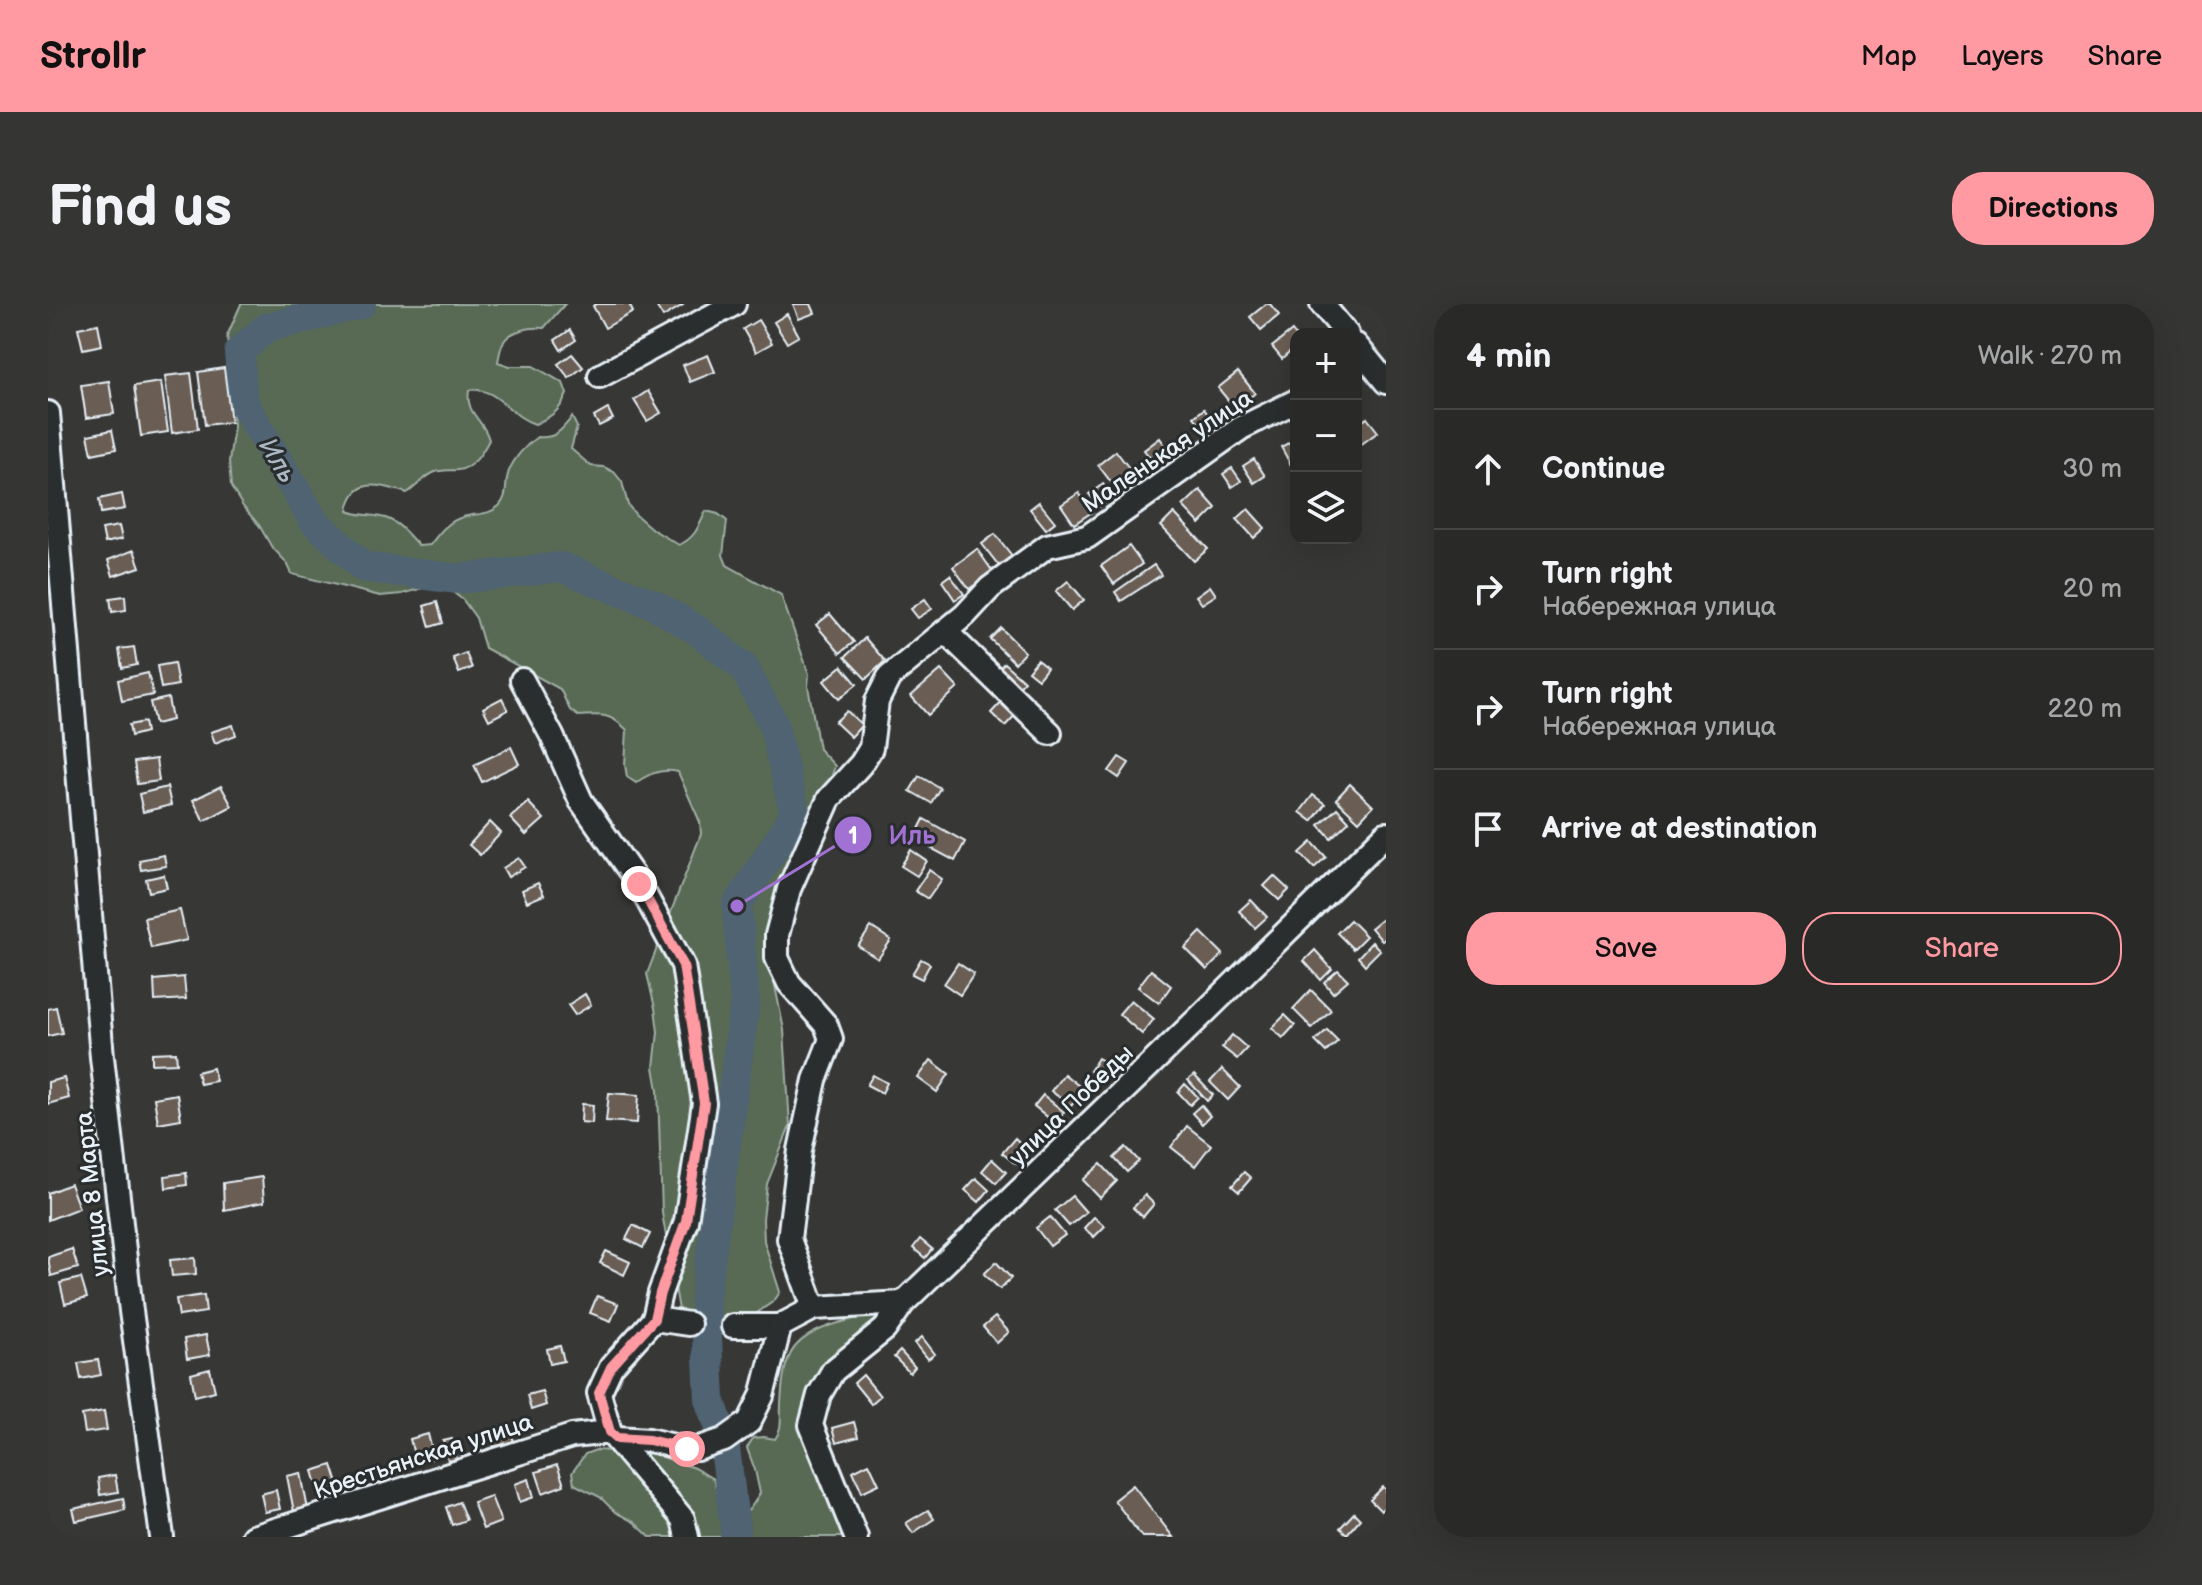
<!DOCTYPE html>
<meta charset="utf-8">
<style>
body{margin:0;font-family:"Balsamiq Sans",sans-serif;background:#353534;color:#f1f3f6}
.controls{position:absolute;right:24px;top:24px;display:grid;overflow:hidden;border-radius:16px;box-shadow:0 8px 32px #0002}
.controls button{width:72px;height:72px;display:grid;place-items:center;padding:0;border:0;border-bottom:2px solid #454545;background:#292928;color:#f1f3f6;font:40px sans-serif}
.stop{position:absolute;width:24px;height:24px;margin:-18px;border:6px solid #ff9aa2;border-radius:50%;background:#fff}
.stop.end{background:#ff9aa2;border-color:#fff;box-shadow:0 2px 8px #0008}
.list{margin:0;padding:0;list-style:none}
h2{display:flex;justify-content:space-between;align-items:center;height:104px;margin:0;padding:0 32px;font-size:34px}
h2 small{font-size:26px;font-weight:400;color:#a5a6a8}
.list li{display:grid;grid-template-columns:52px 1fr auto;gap:24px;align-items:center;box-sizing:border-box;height:120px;padding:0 32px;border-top:2px solid #454545}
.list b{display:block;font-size:30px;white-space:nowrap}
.list p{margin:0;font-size:26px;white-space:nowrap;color:#a5a6a8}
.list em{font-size:26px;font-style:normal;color:#a5a6a8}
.actions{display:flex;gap:16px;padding:24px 32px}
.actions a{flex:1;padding:18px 0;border:2px solid #ff9aa2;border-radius:32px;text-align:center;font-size:28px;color:#ff9aa2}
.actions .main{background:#ff9aa2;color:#111}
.icon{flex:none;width:44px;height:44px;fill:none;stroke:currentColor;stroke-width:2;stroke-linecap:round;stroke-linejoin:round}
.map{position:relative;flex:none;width:1338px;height:1233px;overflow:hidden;border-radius:32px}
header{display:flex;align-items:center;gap:48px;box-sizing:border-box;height:112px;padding:0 40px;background:#ff9aa2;color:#111}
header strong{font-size:38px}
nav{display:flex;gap:44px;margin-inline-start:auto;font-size:28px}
.intro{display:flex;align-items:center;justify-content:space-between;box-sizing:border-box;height:192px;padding:0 48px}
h1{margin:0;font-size:56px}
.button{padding:20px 36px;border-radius:32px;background:#ff9aa2;color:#111;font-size:28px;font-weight:700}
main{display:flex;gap:48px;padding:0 48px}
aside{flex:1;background:#292928;border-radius:32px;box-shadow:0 8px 32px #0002}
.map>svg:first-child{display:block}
.green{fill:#586a53;stroke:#a0aea6;stroke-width:2}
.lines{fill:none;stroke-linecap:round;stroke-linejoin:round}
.river{stroke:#4f6373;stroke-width:30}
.building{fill:#6b5d52;stroke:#e8f1f8;stroke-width:2}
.minor-casing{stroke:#e8f1f8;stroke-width:28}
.minor{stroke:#2a2d2e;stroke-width:22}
.route{stroke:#ff9aa2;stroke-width:10}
.labels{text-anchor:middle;stroke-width:6;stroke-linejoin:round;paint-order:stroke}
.street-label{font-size:24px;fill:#e8f1f8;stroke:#2a2d2e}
.water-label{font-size:26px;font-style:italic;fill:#abb8c3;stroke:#2a2d2e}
.leader{fill:none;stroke:#a171d3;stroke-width:3}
.callout-dot{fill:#a171d3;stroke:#2a2d2e;stroke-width:3}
.mark-label{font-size:24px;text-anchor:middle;font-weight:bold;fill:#fff}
.callout-label{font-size:26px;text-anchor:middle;font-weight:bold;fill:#a171d3;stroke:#2a2d2e;stroke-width:6;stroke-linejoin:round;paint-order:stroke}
</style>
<header>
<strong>Strollr</strong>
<nav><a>Map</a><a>Layers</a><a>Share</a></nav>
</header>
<div class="intro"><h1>Find us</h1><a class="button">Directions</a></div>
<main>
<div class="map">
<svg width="1338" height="1233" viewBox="0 0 1338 1233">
<rect width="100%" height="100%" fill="#373735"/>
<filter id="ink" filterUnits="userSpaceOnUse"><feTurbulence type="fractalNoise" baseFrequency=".0125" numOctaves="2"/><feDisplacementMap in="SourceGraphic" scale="16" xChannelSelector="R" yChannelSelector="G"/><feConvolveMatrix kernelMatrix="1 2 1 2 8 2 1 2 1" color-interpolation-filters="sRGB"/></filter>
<g filter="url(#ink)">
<g class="green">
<path d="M 193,0 L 517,0 L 496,24 C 483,23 461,26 455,39 C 452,45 451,53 450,58 L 462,62 L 485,62 L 515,79 L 519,90 C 512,107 503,113 487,120 C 462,113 449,82 421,86 C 417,111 436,115 441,136 C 434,149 426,164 410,166 C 401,167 394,165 385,169 C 375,174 368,183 359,189 C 335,182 306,170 300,207 C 311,212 321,210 333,213 C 350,216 359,230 371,242 L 382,241 C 391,229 400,217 415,213 C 428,209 440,212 451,202 C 461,192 456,179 461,167 C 466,154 478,141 489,133 C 507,135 513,127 524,113 L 529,123 L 523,145 L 543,162 L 556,163 L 566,168 L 574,178 L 580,201 L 588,211 L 604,225 L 631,241 C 647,234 651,222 658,207 L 670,210 L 679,217 L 675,251 L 679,261 L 733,291 L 761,370 L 760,382 L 771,445 L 787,462 L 783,474 L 746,549 L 719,642 L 736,726 L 742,822 L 719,880 L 715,915 L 716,937 L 732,988 L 726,997 L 700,1015 L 636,1016 L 631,1006 L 614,909 L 610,786 L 606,763 L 610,728 L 607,704 L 599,670 L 653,530 L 652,518 L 630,468 C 614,464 601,469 588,479 L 579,473 L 577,461 L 579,426 C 561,408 553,411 530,412 L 522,406 L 512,385 L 437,344 L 428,314 L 415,296 L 398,283 L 386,281 L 354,290 L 332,292 L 244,270 L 239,259 L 223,242 L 211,221 L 196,204 L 183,183 L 181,158 L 186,122 L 179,32 Z"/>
<path d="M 823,1011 L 833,1016 L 778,1065 L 767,1149 L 794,1233 L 602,1233 L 586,1218 L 567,1208 L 552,1193 L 526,1180 L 524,1169 L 537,1150 L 548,1146 L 600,1149 L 612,1152 L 646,1164 L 665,1175 C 670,1189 671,1207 681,1218 C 697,1214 704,1203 712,1189 L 707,1166 L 699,1144 L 705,1134 L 716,1133 L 727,1135 C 735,1124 732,1114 733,1100 C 734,1084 735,1065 742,1051 C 754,1025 797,1017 823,1011 Z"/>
</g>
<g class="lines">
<polyline class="river" points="313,0 218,24 191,48 195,98 266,217 315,263 410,275 513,263 605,300 649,326 696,364 725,419 747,510 689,602 697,699 657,994 662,1095 676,1136 688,1233"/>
</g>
<g class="building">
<polygon points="548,0 581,0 585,8 557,24 545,2"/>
<polygon points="607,0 634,0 635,1 615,13"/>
<polygon points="745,0 763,0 767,9 751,15"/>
<polygon points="1218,0 1222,0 1231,11 1213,26 1202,13"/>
<polygon points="739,10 751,32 739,39 726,18"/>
<polygon points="710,16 724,39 708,48 695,25"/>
<polygon points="50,20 54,41 35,45 30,24"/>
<polygon points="522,26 528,36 513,46 507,36"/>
<polygon points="1244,27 1248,32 1248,43 1234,55 1224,43"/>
<polygon points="524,50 535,63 521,74 510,60"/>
<polygon points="660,51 667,68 642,78 635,61"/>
<polygon points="176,64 183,118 157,121 150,68"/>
<polygon points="1190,68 1207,89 1188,106 1170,84"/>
<polygon points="143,69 150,125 124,129 117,72"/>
<polygon points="61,77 66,110 38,114 33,81"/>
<polygon points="113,78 120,128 93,132 86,82"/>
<polygon points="600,87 613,109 599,117 586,96"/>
<polygon points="560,105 565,115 551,122 546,113"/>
<polygon points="1156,105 1169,122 1160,130 1146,113"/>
<polygon points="1319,114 1330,128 1308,144 1308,122"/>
<polygon points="64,126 68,145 44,150 40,131"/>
<polygon points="1112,134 1119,144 1104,156 1096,146"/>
<polygon points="1248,135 1248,159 1243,161 1233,143"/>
<polygon points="1068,147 1084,168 1066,182 1050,161"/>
<polygon points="1206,155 1217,172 1206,179 1195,162"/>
<polygon points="1184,164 1193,177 1184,183 1175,170"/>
<polygon points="1055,180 1065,193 1051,203 1041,190"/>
<polygon points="1152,186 1168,204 1152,220 1135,202"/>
<polygon points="1031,189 1044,208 1026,220 1013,201"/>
<polygon points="74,190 77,205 53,209 51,195"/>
<polygon points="991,198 1007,218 998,225 982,205"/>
<polygon points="1200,205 1217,224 1206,234 1189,215"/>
<polygon points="1126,209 1160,245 1146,257 1113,222"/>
<polygon points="71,222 74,235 57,239 54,225"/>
<polygon points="947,230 965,253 952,263 934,240"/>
<polygon points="1081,242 1094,260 1066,280 1053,262"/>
<polygon points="929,245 945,268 921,285 905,263"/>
<polygon points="86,246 92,263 65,272 60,256"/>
<polygon points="1106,261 1113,271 1073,297 1067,288"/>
<polygon points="902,271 916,290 907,296 894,277"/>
<polygon points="1020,277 1036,296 1024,306 1008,287"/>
<polygon points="1162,282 1168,291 1154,300 1148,292"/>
<polygon points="77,292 78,306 64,308 62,294"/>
<polygon points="877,295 884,305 870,314 863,305"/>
<polygon points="389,298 395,319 382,323 376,302"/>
<polygon points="782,310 806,338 792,349 768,321"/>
<polygon points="953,324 977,348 967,359 942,335"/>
<polygon points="817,334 837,357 818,375 797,353"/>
<polygon points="86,343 89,361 74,364 71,345"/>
<polygon points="418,349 424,364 411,369 405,354"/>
<polygon points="989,356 999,364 990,375 980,367"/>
<polygon points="126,359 130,381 113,384 109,362"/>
<polygon points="956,359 976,377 967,387 947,369"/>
<polygon points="794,362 809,380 791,395 776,377"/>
<polygon points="893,366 910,384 880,411 863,392"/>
<polygon points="100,369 105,391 74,397 70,376"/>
<polygon points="120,394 124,416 107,420 102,398"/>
<polygon points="454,394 460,406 441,416 435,404"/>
<polygon points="956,395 970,408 957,422 943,409"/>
<polygon points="799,407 814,421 803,433 787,418"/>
<polygon points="96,418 98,428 83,432 81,421"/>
<polygon points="185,421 188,431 167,439 163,428"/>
<polygon points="463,443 471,460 434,478 426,461"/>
<polygon points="1071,453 1081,459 1071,474 1061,467"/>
<polygon points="108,455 111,477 89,480 86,458"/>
<polygon points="871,472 892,484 883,499 862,487"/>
<polygon points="1302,480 1325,502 1311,517 1288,495"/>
<polygon points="173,482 184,502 156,517 145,496"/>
<polygon points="119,483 123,501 95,508 91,490"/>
<polygon points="1265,491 1277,500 1264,517 1252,508"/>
<polygon points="480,498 496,515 478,531 462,514"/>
<polygon points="1289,504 1301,517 1283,534 1271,521"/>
<polygon points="876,515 917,538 907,557 866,535"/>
<polygon points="442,518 453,529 432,551 421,541"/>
<polygon points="1264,538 1278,553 1266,564 1252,549"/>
<polygon points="863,546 879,557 869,572 853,562"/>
<polygon points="116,551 118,562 93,566 91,556"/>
<polygon points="471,554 477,563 460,573 455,564"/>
<polygon points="881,566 894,575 880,595 867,587"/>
<polygon points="116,571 119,584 101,588 98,575"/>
<polygon points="1226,572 1241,586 1231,596 1216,582"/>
<polygon points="490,579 496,591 479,598 474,586"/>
<polygon points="1203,596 1219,613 1207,624 1191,607"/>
<polygon points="132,606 139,636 103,644 96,614"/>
<polygon points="1338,612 1338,634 1334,637 1323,624"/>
<polygon points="1302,616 1318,632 1305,645 1289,629"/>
<polygon points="823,623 843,636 830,655 810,642"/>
<polygon points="1153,628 1175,650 1159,666 1137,644"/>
<polygon points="1324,638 1332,646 1317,661 1310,653"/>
<polygon points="1267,646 1284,665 1273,676 1256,657"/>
<polygon points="873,655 882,660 874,675 864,670"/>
<polygon points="910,659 926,670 912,691 896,680"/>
<polygon points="1103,666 1123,682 1111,699 1090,683"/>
<polygon points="1290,666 1300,676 1285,689 1276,678"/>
<polygon points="136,673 138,695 107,697 106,676"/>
<polygon points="1263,686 1283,706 1264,724 1245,705"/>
<polygon points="537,690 543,701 527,711 520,701"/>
<polygon points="1083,696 1106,715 1094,730 1071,710"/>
<polygon points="8,703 14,729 0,732 0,705"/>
<polygon points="1237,711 1247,721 1235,734 1224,724"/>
<polygon points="1279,726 1290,737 1278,748 1267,737"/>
<polygon points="1184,731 1199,744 1189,755 1174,743"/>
<polygon points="128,748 129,759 104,760 104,749"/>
<polygon points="1050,754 1060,760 1051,773 1042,767"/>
<polygon points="883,756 901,770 889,788 870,774"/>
<polygon points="165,764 168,777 152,780 149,768"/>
<polygon points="1174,765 1192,783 1180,796 1162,778"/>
<polygon points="1016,770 1036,786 1023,802 1003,787"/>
<polygon points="825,771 839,779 834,789 819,781"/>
<polygon points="1146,771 1165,791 1159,797 1140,776"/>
<polygon points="16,774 21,794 0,800 0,778"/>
<polygon points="1137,780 1150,793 1142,801 1130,788"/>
<polygon points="561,789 591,791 589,819 558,817"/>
<polygon points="129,790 133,815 110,819 106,794"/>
<polygon points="995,791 1016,808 1007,819 986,802"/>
<polygon points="534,800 545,801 544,819 533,818"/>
<polygon points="1153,801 1162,812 1154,820 1144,809"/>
<polygon points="1139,822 1163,841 1147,862 1123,843"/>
<polygon points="967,834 980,846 968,860 954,849"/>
<polygon points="1078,843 1091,857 1079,868 1066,854"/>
<polygon points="944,855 958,868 948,879 934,867"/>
<polygon points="1053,860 1069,877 1052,894 1035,876"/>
<polygon points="1196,868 1203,874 1191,888 1184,882"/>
<polygon points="138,869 139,881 118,884 117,872"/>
<polygon points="214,873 216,898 176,906 175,879"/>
<polygon points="928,874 941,886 931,898 917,886"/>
<polygon points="22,880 31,904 0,916 0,889"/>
<polygon points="1097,891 1106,900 1095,913 1085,904"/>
<polygon points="1024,892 1038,908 1021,922 1007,906"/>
<polygon points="1002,913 1017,931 1002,942 988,924"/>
<polygon points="1046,913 1057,922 1046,933 1036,924"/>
<polygon points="585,921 602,930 595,944 578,935"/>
<polygon points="872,935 884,945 877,954 865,944"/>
<polygon points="24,945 30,964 3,972 0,953"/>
<polygon points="558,947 582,958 576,971 552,959"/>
<polygon points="147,954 148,970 124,972 122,956"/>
<polygon points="948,958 963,974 952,985 936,970"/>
<polygon points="33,974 39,994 17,1000 12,979"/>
<polygon points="156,991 158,1008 131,1012 128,995"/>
<polygon points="549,992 570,1000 563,1017 542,1009"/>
<polygon points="947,1013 961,1028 949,1039 935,1023"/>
<polygon points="158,1031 162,1051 139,1055 136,1035"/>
<polygon points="874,1033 887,1050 880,1055 867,1039"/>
<polygon points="512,1042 516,1057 502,1060 499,1045"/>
<polygon points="852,1047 867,1063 862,1069 846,1053"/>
<polygon points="50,1056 53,1071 33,1075 30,1059"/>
<polygon points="162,1065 167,1087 147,1092 143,1070"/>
<polygon points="815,1071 832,1092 823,1100 806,1079"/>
<polygon points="494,1087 498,1101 483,1106 479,1091"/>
<polygon points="56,1107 59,1126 37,1129 34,1111"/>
<polygon points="806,1118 810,1133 788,1139 784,1124"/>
<polygon points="461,1121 466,1138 446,1143 442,1127"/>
<polygon points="380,1130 386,1154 368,1159 362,1135"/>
<polygon points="404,1135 409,1155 400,1157 395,1137"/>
<polygon points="821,1159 831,1180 814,1188 805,1167"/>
<polygon points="284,1161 292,1186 273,1193 265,1167"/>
<polygon points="509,1161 516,1181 495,1189 488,1168"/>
<polygon points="253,1169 260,1206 246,1208 239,1172"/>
<polygon points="67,1171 70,1188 52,1191 50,1174"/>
<polygon points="481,1175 486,1193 472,1198 467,1180"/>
<polygon points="1085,1181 1125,1233 1094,1233 1066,1196"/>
<polygon points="1335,1183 1338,1185 1338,1201 1333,1207 1322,1196"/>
<polygon points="228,1186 232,1205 217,1208 213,1190"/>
<polygon points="443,1192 453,1218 435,1225 425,1198"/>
<polygon points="75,1194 77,1206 28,1217 25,1205"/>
<polygon points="411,1198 418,1216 404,1221 398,1203"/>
<polygon points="880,1206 886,1215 865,1229 858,1219"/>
<polygon points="1306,1209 1312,1215 1299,1230 1292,1224"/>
</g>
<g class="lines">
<g class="minor-casing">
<g id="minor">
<polyline points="1274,0 1299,30"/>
<polyline points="1308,41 1338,78"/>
<polyline points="552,72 686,0"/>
<polyline points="0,109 54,753 83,1007 114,1233"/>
<polyline points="897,327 1002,429"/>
<polyline points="474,376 504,432 533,497 591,580 635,661 656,799 638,917 612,989 606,1015 563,1063 551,1089 562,1128 635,1215 639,1233"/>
<polyline points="766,1004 741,935 752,846 767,776 783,735 778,721 741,679 729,654 729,631 741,585 781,495 813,460 823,444 829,397 841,373 917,311 942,284 999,242 1039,233 1193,124 1248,97"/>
<polyline points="606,1015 641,1020"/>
<polyline points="685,1022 732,1022 766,1004 855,999"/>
<polyline points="569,1134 601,1136 639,1145 649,1145 676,1136 701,1118 714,1092 732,1022"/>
<polyline points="205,1233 524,1132 562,1128"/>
<polyline points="808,1233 763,1121 771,1091 785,1067 837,1025 855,999 1158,707 1338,530"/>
</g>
</g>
<use href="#minor" class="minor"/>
</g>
</g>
<g class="lines" filter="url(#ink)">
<polyline class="route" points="591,580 635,661 656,799 638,917 612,989 606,1015 563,1063 551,1089 562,1128 569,1134 601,1136 639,1145"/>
</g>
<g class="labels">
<g class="street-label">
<text transform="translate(1119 147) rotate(-34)" y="8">Маленькая улица</text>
<text transform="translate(1023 801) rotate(-44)" y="8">улица Победы</text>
<text transform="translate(44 890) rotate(-96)" y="8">улица 8 Марта</text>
<text transform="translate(375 1152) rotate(-18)" y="8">Крестьянская улица</text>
</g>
<g class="water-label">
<text transform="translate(230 156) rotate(59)" y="9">Иль</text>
</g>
</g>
<path class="leader" d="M689 602L805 531"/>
<g class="callout-dot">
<circle cx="689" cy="602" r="8"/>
<circle cx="805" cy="531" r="20"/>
</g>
<g class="mark-label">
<text x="805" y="540">1</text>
</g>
<g class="callout-label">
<text x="864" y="540">Иль</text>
</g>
</svg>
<div class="controls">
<button>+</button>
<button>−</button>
<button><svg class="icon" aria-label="layers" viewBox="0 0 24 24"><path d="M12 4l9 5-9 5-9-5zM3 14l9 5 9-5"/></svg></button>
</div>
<div class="stop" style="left:639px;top:1145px"></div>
<div class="stop end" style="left:591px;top:580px"></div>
</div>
<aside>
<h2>4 min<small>Walk · 270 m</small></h2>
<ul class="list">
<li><svg class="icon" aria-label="ahead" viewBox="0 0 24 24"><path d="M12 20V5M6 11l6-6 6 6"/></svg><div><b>Continue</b></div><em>30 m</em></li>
<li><svg class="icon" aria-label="right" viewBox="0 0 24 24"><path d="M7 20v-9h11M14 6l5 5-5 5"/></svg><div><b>Turn right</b><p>Набережная улица</p></div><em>20 m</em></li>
<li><svg class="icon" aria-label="right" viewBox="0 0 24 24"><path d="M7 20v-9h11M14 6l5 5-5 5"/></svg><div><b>Turn right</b><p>Набережная улица</p></div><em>220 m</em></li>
<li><svg class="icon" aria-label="arrive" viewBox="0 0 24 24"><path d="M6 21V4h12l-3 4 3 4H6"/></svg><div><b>Arrive at destination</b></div></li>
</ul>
<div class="actions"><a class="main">Save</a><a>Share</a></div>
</aside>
</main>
